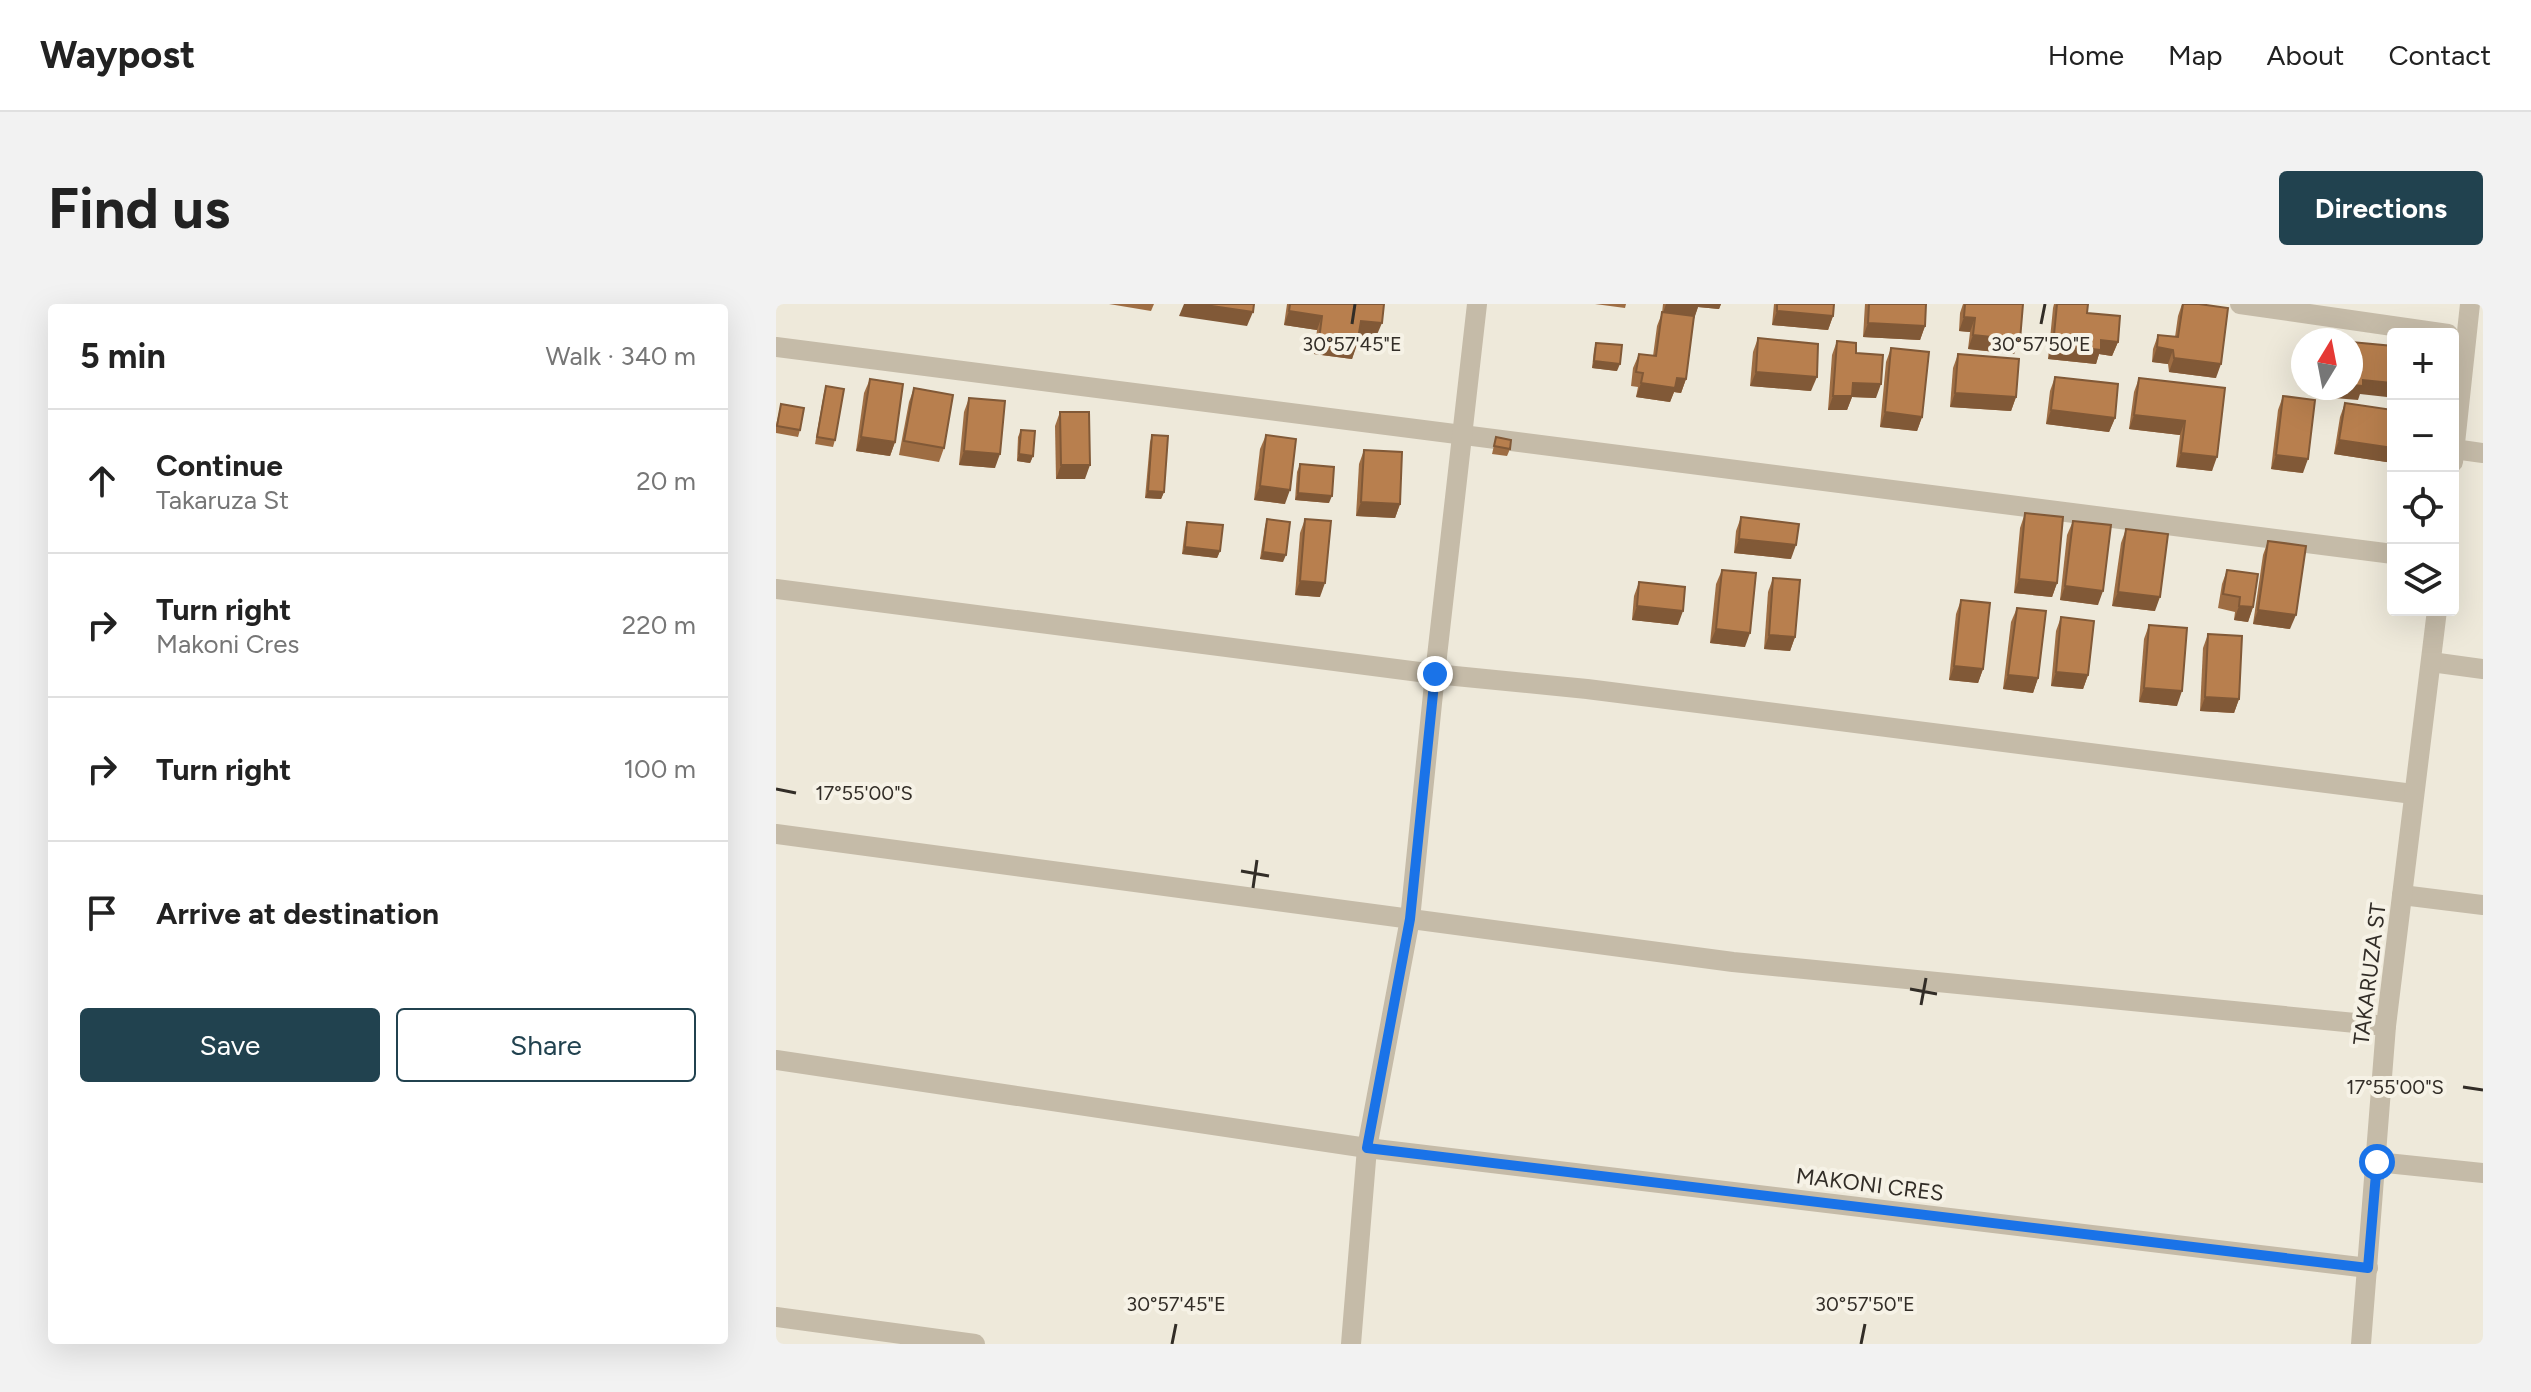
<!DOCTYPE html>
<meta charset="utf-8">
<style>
body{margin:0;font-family:Figtree,sans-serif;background:#f2f2f2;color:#222}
.controls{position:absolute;right:24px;top:24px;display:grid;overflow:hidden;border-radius:8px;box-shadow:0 8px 32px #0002}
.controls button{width:72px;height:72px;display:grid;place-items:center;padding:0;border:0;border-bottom:2px solid #e0e0e0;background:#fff;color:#222;font:40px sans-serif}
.compass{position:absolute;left:1515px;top:24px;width:72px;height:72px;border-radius:50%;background:#fff;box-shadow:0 8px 32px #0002;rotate:10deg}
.stop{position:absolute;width:24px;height:24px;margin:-18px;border:6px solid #1a73e8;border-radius:50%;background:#fff}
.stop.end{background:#1a73e8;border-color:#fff;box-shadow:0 2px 8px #0008}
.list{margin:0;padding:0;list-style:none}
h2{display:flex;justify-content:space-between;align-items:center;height:104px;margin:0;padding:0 32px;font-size:34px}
h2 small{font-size:26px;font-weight:400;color:#767676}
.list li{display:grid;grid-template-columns:52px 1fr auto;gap:24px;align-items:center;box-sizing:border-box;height:144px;padding:0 32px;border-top:2px solid #e0e0e0}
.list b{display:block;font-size:30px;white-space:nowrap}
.list p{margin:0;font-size:26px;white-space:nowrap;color:#767676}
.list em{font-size:26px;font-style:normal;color:#767676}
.actions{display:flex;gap:16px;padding:24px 32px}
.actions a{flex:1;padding:18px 0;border:2px solid #21424f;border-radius:8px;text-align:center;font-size:28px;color:#21424f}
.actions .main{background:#21424f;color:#fff}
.icon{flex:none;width:44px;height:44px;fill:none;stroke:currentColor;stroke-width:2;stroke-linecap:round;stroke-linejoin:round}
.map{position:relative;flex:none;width:1707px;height:1040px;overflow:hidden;border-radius:8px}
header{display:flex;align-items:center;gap:48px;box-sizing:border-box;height:112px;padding:0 40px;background:#fff;border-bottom:2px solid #e0e0e0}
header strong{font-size:38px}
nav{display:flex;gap:44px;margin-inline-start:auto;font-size:28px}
.intro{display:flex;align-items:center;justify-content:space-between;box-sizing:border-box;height:192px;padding:0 48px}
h1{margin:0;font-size:56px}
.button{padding:20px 36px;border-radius:8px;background:#21424f;color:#fff;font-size:28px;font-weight:700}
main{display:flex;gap:48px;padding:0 48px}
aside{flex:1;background:#fff;border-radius:8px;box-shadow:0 8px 32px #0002}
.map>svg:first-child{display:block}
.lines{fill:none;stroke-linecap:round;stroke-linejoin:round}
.minor{stroke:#c5bba8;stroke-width:20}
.wall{fill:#9e6d43}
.shaded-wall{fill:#815937}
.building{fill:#b87f4e;stroke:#815937;stroke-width:2}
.route{stroke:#1a73e8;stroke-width:10}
.ticks{fill:none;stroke:#322d27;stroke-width:3}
.labels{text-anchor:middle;stroke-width:8;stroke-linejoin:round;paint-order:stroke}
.street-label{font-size:22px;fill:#322d27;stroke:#f6f2e6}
.ticks-label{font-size:20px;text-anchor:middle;fill:#322d27;stroke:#f6f2e6;stroke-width:8;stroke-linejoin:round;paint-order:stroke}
</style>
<header>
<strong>Waypost</strong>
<nav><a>Home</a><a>Map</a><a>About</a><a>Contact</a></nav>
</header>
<div class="intro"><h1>Find us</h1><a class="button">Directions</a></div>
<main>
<aside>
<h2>5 min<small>Walk · 340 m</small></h2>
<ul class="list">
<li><svg class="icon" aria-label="ahead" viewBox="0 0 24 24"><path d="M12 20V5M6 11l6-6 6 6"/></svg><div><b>Continue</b><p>Takaruza St</p></div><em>20 m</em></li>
<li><svg class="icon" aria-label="right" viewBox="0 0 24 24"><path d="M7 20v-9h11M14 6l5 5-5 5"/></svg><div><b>Turn right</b><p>Makoni Cres</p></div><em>220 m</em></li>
<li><svg class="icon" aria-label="right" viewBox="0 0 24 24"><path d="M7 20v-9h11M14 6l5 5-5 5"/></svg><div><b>Turn right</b></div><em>100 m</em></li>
<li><svg class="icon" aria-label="arrive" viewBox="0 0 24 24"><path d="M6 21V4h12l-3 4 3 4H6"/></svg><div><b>Arrive at destination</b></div></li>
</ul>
<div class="actions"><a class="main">Save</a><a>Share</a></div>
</aside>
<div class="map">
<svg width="1707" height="1040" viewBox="0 0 1707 1040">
<rect width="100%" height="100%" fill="#eee9da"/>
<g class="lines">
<g class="minor">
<polyline points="1464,0 1672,30"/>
<polyline points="0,43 1617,250"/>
<polyline points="1678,145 1707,149"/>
<polyline points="1677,158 1694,0"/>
<polyline points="0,285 659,370 811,385 1637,490"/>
<polyline points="1655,358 1707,365"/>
<polyline points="0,530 957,658 1610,722"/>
<polyline points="1626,591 1707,601"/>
<polyline points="0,756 591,844 1592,964"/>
<polyline points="1601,858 1707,869"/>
<polyline points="0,1013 199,1040"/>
<polyline points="575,1040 591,844 634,615 659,370 701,0"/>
<polyline points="1585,1040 1610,722 1661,306"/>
</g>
</g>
<g class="wall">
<polygon points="333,0 378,0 375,7"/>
<polygon points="511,0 608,0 600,33 583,31 576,55 538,50 541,26 508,21"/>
<polygon points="819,0 850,0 849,4"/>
<polygon points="887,0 945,0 943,5 922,3 918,14 910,75 905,89 898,88 894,98 860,93 862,83 855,82 857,64 863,50 877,52 881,22 886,9"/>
<polygon points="998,0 1058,0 1057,12 1052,26 996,21"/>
<polygon points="1089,0 1150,0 1149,22 1144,36 1087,33"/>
<polygon points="1187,0 1247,0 1244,36 1238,50 1192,45 1194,28 1183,27 1184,9"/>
<polygon points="1278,0 1312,0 1311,9 1342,38 1336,52 1323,50 1320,60 1272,55 1277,4"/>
<polygon points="1406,0 1440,74 1393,68 1392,60 1376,58 1377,45 1382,31 1399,33 1402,12"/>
<polygon points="982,34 1035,87 974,82 977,48"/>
<polygon points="1061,37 1080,49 1100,94 1076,93 1071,106 1052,106 1056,51"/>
<polygon points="820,39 841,67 816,64 818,46"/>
<polygon points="1115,44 1146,113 1141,127 1104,123 1110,58"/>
<polygon points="1182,50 1240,93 1235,107 1174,103 1177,64"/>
<polygon points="1279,73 1339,114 1333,128 1270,120 1274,87"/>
<polygon points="1363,74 1449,84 1436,167 1400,163 1404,131 1353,125 1358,88"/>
<polygon points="94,75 119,138 114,152 80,147 88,89"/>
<polygon points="50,82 59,136 57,143 39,140 48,89"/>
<polygon points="138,84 168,144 163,158 123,151 133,98"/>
<polygon points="1507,92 1527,169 1495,165 1502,106"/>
<polygon points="193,94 219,164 183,161 188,108"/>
<polygon points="1569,99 1617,106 1617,159 1558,150 1564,113"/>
<polygon points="5,100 24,126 22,133 0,129 0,121"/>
<polygon points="284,108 309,175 280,175 279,122"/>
<polygon points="245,126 257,152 254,159 241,157 242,133"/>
<polygon points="376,131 388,188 385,195 369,194 374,138"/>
<polygon points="490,131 509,200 478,196 484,145"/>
<polygon points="720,133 734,145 731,152 716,150"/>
<polygon points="588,146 624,200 619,214 580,212 583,160"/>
<polygon points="524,160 553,199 519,196 521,168"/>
<polygon points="1249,209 1281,279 1276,293 1238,289 1244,224"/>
<polygon points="965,213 1015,255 958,249 960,227"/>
<polygon points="491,215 507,258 484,255 489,222"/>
<polygon points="529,215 544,293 519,291 524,229"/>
<polygon points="1297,217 1322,301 1284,296 1291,231"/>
<polygon points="411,218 444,247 441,254 406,250 409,225"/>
<polygon points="1350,225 1379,307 1336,302 1345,239"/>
<polygon points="1492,237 1514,325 1477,320 1487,251"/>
<polygon points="946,266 969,343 934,339 940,280"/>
<polygon points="1451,266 1477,303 1472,318 1458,316 1459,308 1442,304 1446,280"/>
<polygon points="997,274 1019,333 1014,347 988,345 992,288"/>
<polygon points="863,278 902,321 856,316 858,292"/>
<polygon points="1185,296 1207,365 1202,379 1173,376 1180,310"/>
<polygon points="1241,304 1262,374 1257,389 1227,385 1235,318"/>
<polygon points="1285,313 1312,371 1307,385 1275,382 1280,327"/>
<polygon points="1373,321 1401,402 1363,398 1368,335"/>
<polygon points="1432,330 1463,395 1458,409 1424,407 1427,344"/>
</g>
<g class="shaded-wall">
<polygon points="408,0 422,0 477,8 471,22 403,12"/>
<polygon points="890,0 945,0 943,5 922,3 918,15 886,12"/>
<polygon points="513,7 546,12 541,26 508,21"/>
<polygon points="1001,7 1057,12 1052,26 996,21"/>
<polygon points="1188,13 1199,14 1194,28 1183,27"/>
<polygon points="585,17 606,19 600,33 580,31"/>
<polygon points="1092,19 1149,22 1144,36 1087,33"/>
<polygon points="1197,31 1244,36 1238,50 1192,45"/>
<polygon points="543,36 581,41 576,55 538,50"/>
<polygon points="1325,36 1342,38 1336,52 1323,50 1320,60 1272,55 1277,41"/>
<polygon points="1381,43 1397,46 1392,60 1376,58"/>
<polygon points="1398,54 1445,60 1440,74 1393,68"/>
<polygon points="818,57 844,60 841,67 816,64"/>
<polygon points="980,68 1041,73 1035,87 974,82"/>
<polygon points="1617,68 1617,82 1615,82 1611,93 1584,90 1582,96 1558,94 1562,84 1575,84 1575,81 1587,76"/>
<polygon points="901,74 910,75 905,89 898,88 894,98 860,93 865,79"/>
<polygon points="1077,79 1105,80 1100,94 1076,93 1071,106 1052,106 1057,92"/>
<polygon points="1179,89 1240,93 1235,107 1174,103"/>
<polygon points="1275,106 1339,114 1333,128 1270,120"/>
<polygon points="1109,108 1146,113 1141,127 1104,123"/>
<polygon points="1358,111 1409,117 1404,131 1353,125"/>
<polygon points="85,133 119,138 114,152 80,147"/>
<polygon points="1563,136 1617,144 1617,159 1558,150"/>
<polygon points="188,147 224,150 219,164 183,161"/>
<polygon points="1405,149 1441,153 1436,167 1400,163"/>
<polygon points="243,150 257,152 254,159 241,157"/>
<polygon points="1500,151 1532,155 1527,169 1495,165"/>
<polygon points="285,161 314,161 309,175 280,175"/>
<polygon points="484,182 514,186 509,200 478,196"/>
<polygon points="372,187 388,188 385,195 369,194"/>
<polygon points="522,189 556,192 553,199 519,196"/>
<polygon points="585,198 624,200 619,214 580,212"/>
<polygon points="963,235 1020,241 1015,255 958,249"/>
<polygon points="409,243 444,247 441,254 406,250"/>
<polygon points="487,248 510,251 507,258 484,255"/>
<polygon points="1243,275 1281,279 1276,293 1238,289"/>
<polygon points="524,277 549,279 544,293 519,291"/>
<polygon points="1289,282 1327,287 1322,301 1284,296"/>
<polygon points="1342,288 1384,293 1379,307 1336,302"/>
<polygon points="861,302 907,307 902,321 856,316"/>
<polygon points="1463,302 1477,303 1472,318 1458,316"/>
<polygon points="1482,306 1520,311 1514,325 1477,320"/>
<polygon points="940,325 974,329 969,343 934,339"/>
<polygon points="993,331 1019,333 1014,347 988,345"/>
<polygon points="1178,362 1207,365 1202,379 1173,376"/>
<polygon points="1280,368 1312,371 1307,385 1275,382"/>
<polygon points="1232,371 1262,374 1257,389 1227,385"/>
<polygon points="1368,384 1406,387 1401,402 1363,398"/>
<polygon points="1429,393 1463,395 1458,409 1424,407"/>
</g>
<g class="building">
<polygon points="422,0 478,0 477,8"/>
<polygon points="514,0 608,0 606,19 585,17 581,41 543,36 546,12 513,7"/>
<polygon points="1001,0 1058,0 1057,12 1001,7"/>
<polygon points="1093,0 1150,0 1149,22 1092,19"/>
<polygon points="1189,0 1247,0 1244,36 1197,31 1199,14 1188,13"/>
<polygon points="1281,0 1312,0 1311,9 1344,12 1342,38 1325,36 1325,46 1277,41"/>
<polygon points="1407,0 1423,0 1452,4 1445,60 1398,54 1397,46 1381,43 1382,31 1402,33"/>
<polygon points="886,8 918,12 910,75 901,74 899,84 865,79 867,69 860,68 863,50 880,52"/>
<polygon points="982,34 1042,40 1041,73 980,68"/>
<polygon points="1061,37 1080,39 1080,49 1107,51 1105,80 1077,79 1076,92 1057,92"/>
<polygon points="1575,38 1617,42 1616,79 1587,76 1587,82 1575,81"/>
<polygon points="820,39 846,41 844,60 818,57"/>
<polygon points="1115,44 1153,48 1146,113 1109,108"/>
<polygon points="1182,50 1243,55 1240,93 1179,89"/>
<polygon points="1279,73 1342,80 1339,114 1275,106"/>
<polygon points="1363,74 1449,84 1441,153 1405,149 1409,117 1358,111"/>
<polygon points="94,75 127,80 119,138 85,133"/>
<polygon points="50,82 68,85 59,136 41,133"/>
<polygon points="138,84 177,91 168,144 128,137"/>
<polygon points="1507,92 1539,96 1532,155 1500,151"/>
<polygon points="193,94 229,97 224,150 188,147"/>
<polygon points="1569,99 1617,106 1617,144 1563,136"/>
<polygon points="5,100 28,104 24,126 1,122"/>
<polygon points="284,108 313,108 314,161 285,161"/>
<polygon points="245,126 259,127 257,152 243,150"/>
<polygon points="376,131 392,132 388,188 372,187"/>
<polygon points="490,131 520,135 514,186 484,182"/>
<polygon points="720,133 735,136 734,145 718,142"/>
<polygon points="588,146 626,148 624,200 585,198"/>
<polygon points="524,160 558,163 556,192 522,189"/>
<polygon points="1249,209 1287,213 1281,279 1243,275"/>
<polygon points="965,213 1023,220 1020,241 963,235"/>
<polygon points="491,215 514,218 510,251 487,248"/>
<polygon points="529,215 555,217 549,279 524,277"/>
<polygon points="1297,217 1335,221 1327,287 1289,282"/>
<polygon points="411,218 447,221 444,247 409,243"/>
<polygon points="1350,225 1392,230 1384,293 1342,288"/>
<polygon points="1492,237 1530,242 1520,311 1482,306"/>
<polygon points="946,266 980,269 974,329 940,325"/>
<polygon points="1451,266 1482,270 1477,303 1463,302 1464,293 1447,290"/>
<polygon points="997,274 1024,276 1019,333 993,331"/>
<polygon points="863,278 909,283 907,307 861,302"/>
<polygon points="1185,296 1214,299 1207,365 1178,362"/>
<polygon points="1241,304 1270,307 1262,374 1232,371"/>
<polygon points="1285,313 1318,317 1312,371 1280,368"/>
<polygon points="1373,321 1411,324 1406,387 1368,384"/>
<polygon points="1432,330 1466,332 1463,395 1429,393"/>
</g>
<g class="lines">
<polyline class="route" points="659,370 634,615 591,844 1592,964 1601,858"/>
</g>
<path class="ticks" d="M 576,20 L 579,0M 1265,20 L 1269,0M 0,485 L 20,489M 465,567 L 493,572M 477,584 L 481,556M 1134,685 L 1161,690M 1145,701 L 1150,674M 1687,783 L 1707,786M 396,1040 L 400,1020M 1085,1040 L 1089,1020"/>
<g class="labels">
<g class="street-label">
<text transform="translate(1593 670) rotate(-83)" y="8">TAKARUZA ST</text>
<text transform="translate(1094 880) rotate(7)" y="8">MAKONI CRES</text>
</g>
</g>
<g class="ticks-label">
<text x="576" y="47">30°57'45"E</text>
<text x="1265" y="47">30°57'50"E</text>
<text x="88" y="496">17°55'00"S</text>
<text x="1619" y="790">17°55'00"S</text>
<text x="400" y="1007">30°57'45"E</text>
<text x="1089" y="1007">30°57'50"E</text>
</g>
</svg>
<div class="controls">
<button>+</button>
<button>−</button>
<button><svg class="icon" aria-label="locate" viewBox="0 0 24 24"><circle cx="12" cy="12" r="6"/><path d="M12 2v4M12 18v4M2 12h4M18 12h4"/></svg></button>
<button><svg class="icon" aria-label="layers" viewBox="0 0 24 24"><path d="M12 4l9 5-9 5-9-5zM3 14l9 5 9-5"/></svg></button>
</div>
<svg class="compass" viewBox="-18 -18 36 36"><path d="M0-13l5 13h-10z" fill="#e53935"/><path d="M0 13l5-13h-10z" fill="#767676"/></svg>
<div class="stop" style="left:1601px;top:858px"></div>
<div class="stop end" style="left:659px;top:370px"></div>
</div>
</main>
